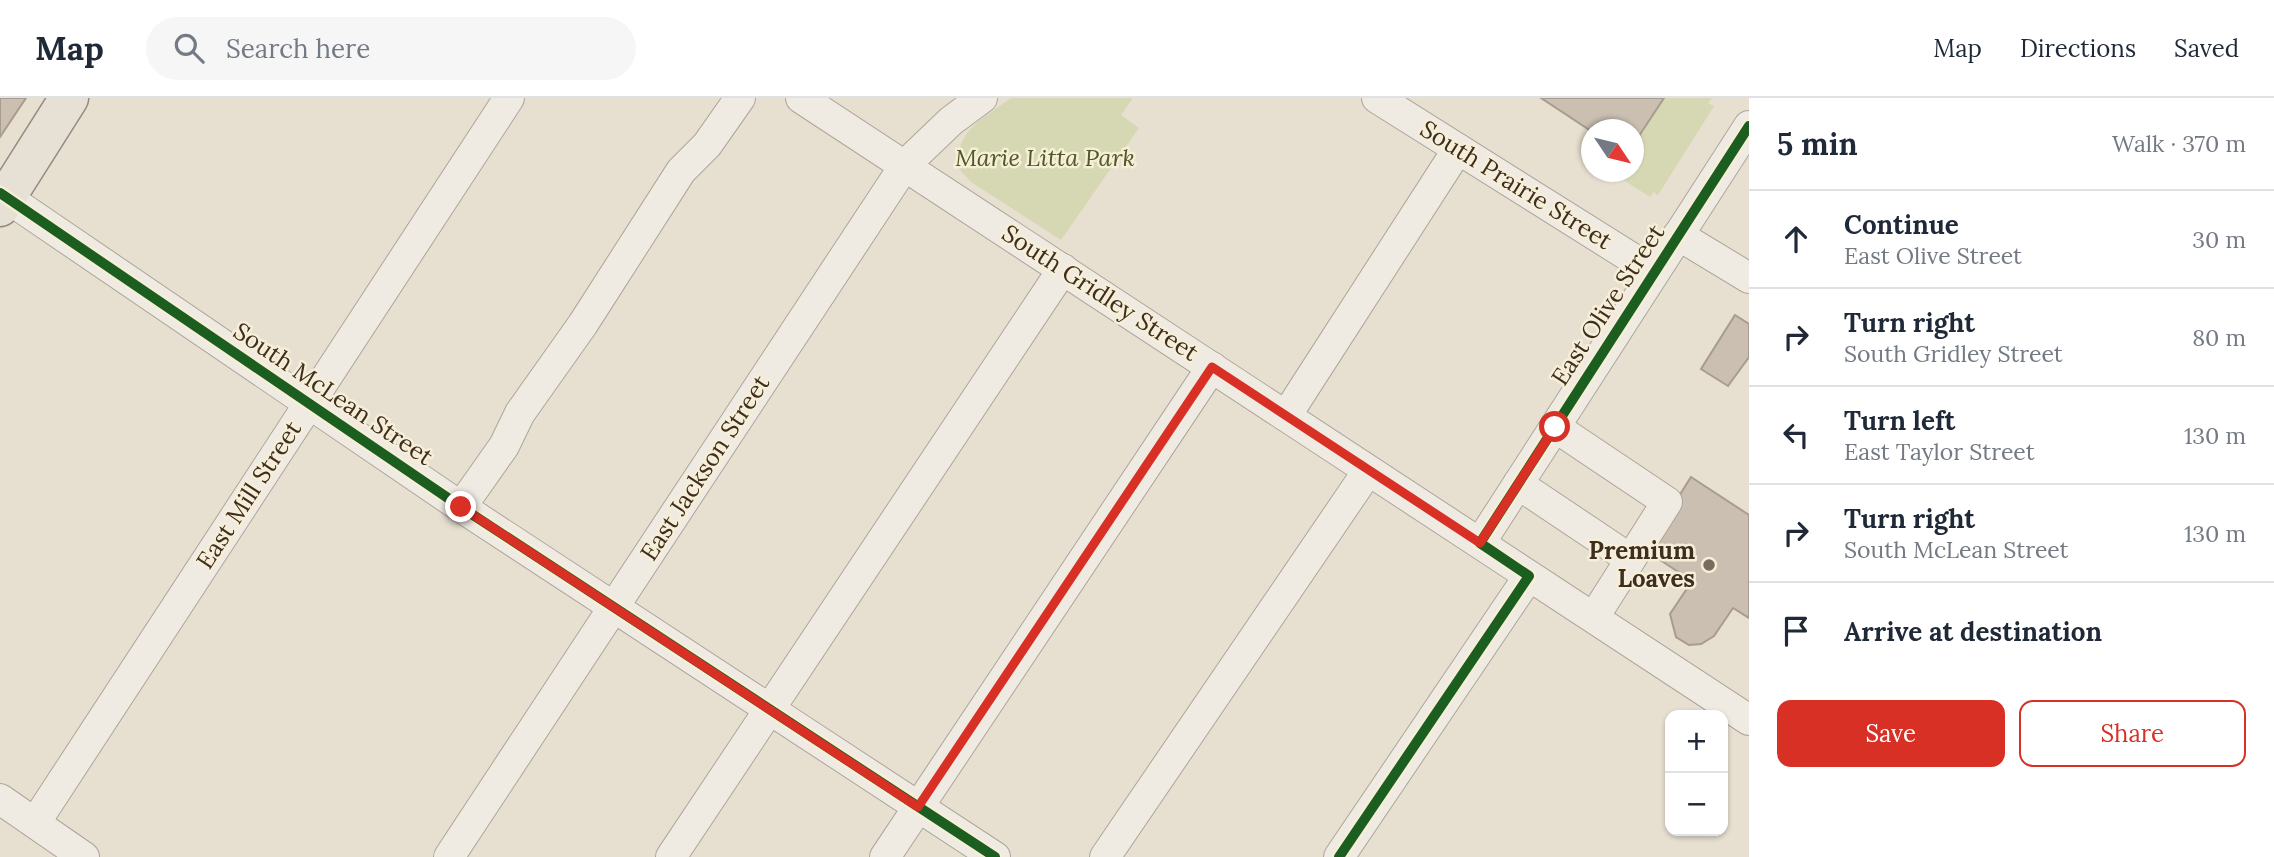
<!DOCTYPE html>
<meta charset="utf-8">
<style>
body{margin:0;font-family:Lora,serif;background:#f6f6f7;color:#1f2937}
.controls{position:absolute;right:21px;bottom:21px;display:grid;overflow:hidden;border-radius:14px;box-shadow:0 2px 5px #0004}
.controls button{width:63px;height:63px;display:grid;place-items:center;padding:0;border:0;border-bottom:2px solid #e0e1e3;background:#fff;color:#1f2937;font:35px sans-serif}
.compass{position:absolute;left:1581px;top:21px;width:63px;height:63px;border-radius:50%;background:#fff;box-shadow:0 2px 5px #0004;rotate:125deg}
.stop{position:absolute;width:21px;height:21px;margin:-16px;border:5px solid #d93025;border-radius:50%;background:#fff}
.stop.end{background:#d93025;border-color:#fff;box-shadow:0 2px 7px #0008}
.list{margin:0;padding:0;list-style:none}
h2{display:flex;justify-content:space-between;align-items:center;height:91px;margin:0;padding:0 28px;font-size:30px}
h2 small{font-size:23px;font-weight:400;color:#747a83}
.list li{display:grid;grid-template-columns:46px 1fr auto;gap:21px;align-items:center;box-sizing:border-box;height:98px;padding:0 28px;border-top:2px solid #e0e1e3}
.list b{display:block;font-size:26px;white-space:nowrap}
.list p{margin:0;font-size:23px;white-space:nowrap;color:#747a83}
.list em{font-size:23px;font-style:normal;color:#747a83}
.actions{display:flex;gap:14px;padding:21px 28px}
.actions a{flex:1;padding:16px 0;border:2px solid #d93025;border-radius:14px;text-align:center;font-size:24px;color:#d93025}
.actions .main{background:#d93025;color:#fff}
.icon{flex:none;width:38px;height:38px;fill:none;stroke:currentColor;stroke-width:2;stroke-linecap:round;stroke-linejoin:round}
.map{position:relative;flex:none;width:1749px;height:759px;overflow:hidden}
header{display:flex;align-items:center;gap:42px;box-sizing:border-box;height:98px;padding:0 35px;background:#fff;border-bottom:2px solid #e0e1e3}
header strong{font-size:33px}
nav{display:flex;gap:38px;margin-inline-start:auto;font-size:24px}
.search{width:490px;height:63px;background:#f6f6f7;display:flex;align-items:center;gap:18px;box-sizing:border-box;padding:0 24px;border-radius:38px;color:#747a83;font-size:26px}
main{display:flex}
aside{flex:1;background:#fff}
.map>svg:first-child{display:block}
.green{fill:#d6d7b3}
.building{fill:#cbbfb2;stroke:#a89c90;stroke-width:2}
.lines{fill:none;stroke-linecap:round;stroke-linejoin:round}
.minor-casing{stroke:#ada599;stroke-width:32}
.major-casing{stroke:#928b80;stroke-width:41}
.minor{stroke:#efebe3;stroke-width:30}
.major{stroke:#e6e1d4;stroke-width:38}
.cycleway-casing{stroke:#f7eed8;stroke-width:15}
.cycleway{stroke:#1b5e20;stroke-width:10}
.route{stroke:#d93025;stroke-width:9}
.poi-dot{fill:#786c5e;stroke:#f7eed8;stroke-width:2.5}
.labels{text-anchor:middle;stroke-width:5;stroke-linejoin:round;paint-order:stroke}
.park-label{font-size:24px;font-style:italic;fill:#4d5a26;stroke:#f7eed8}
.street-label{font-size:24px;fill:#3d2e20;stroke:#f7eed8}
.poi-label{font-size:24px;font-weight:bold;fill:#3d2e20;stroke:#f7eed8;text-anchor:end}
</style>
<header>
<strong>Map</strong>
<div class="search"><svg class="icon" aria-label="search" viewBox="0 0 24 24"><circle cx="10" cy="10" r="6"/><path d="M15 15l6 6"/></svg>Search here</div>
<nav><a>Map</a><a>Directions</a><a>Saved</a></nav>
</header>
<main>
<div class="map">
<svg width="1749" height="759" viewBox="0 0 1749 759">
<rect width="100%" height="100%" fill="#e7e0d1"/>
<g class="green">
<path d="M 1011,0 L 1133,0 L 1121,17 L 1139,30 L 1061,142 L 971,84 L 958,70 C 955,32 984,20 1011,0 Z"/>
<polygon points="1664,0 1712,0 1708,5 1714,8 1658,97 1654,94 1650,99 1614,76 1633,74 1634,47"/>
</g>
<g class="building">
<polygon points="0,0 26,0 0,39"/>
<polygon points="1541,0 1664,0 1633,47 1633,32 1591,33"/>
<polygon points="1735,217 1749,226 1749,259 1728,288 1701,271"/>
<polygon points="1691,379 1749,417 1749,520 1733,510 1714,538 1701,546 1689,547 1676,539 1670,516 1692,483 1645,452"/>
</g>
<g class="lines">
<g class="minor-casing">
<g id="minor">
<polyline points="801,0 1749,622"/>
<polyline points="1377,0 1654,174"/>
<polyline points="0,95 461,409 995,759"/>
<polyline points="1678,137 1749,180"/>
<polyline points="1286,318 1458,51"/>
<polyline points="1555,329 1667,404 1594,519"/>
<polyline points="1518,386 1630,461"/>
<polyline points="461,409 504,348 520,315 583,226 681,73 707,47 740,0"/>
<polyline points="1480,445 1749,28"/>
<polyline points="0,701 84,759"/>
<polyline points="35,725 509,0"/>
<polyline points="449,759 905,67 951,23 982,0"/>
<polyline points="671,759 1063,171"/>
<polyline points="885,759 1212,269"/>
<polyline points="1105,759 1368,373"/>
<polyline points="1339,759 1529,478"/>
</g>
</g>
<g class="major-casing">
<polyline id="major" points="0,109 69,0"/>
</g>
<use href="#minor" class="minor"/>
<use href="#major" class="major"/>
<g class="cycleway-casing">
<g id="cycleway">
<polyline points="0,95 461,409 995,759"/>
<polyline points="1339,759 1529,478 1480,445 1749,28"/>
</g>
</g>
<use href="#cycleway" class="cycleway"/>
</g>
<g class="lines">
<polyline class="route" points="461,409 918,709 1212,269 1480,445 1555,329"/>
</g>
<circle class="poi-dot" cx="1709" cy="467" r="7"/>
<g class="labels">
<g class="park-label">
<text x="1045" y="68">Marie Litta Park</text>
</g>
<g class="street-label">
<text transform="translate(1516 87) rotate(32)" y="8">South Prairie Street</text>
<text transform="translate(1100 195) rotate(33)" y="8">South Gridley Street</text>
<text transform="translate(1608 207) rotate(-57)" y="8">East Olive Street</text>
<text transform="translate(333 296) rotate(34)" y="8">South McLean Street</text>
<text transform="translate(705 370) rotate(-57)" y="8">East Jackson Street</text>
<text transform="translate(249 397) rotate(-57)" y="8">East Mill Street</text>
</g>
<g class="poi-label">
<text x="1695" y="461">Premium<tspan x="1695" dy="28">Loaves</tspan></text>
</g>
</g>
</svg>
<div class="controls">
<button>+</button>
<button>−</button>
</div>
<svg class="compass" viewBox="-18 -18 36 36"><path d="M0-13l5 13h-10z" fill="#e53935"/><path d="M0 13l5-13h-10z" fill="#747a83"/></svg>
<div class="stop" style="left:1555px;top:329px"></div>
<div class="stop end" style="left:461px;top:409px"></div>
</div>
<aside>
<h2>5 min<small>Walk · 370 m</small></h2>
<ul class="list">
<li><svg class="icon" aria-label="ahead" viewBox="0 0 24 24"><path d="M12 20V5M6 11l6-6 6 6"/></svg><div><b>Continue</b><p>East Olive Street</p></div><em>30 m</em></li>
<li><svg class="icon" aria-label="right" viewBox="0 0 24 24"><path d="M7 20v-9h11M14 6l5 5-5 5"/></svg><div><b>Turn right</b><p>South Gridley Street</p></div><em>80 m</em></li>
<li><svg class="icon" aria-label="left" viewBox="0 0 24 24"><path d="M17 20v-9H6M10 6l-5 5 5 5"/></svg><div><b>Turn left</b><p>East Taylor Street</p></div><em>130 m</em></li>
<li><svg class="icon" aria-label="right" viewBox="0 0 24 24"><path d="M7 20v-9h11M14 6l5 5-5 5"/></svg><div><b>Turn right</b><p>South McLean Street</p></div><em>130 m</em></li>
<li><svg class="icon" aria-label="arrive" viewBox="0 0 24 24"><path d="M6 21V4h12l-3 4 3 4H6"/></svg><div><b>Arrive at destination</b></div></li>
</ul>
<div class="actions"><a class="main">Save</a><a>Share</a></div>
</aside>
</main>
